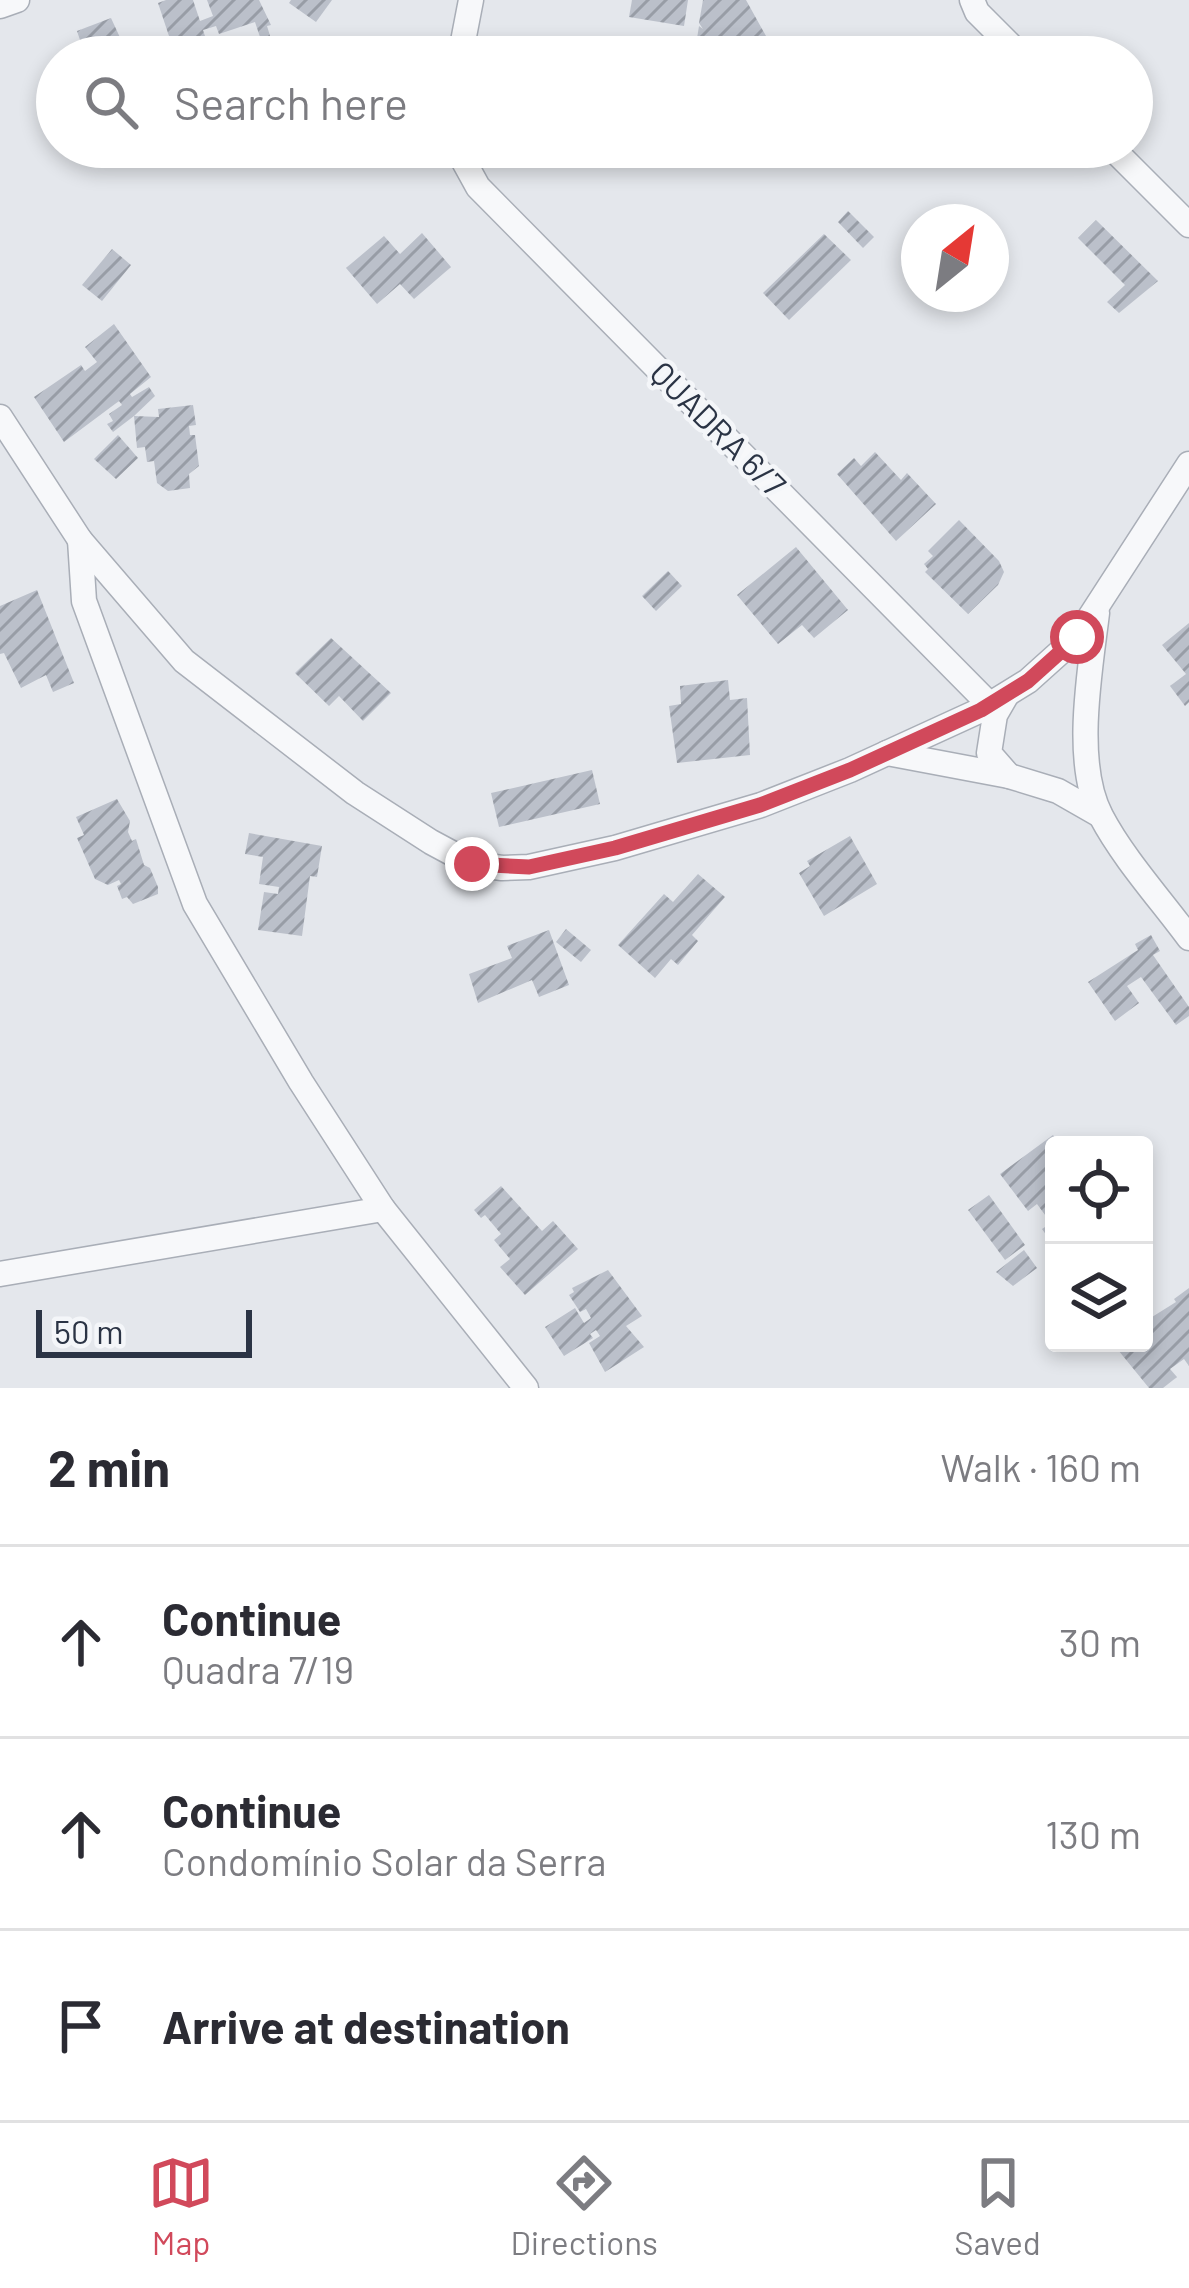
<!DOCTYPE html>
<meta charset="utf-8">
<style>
body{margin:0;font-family:Barlow,sans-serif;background:#f7f7f7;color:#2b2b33}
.controls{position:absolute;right:36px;bottom:36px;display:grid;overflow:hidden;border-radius:12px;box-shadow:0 6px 18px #0003}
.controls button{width:108px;height:108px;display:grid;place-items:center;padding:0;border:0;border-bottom:3px solid #e1e1e2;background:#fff;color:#2b2b33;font:60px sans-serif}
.compass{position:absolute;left:901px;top:204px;width:108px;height:108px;border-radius:50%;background:#fff;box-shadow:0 6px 18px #0003;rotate:30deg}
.scale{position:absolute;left:36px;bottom:30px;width:216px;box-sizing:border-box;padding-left:12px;border:6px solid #2b3445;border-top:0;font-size:33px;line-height:42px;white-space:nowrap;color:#2b3445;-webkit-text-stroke:9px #f4f6f9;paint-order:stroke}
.stop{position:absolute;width:36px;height:36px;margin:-27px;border:9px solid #d1495b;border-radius:50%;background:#fff}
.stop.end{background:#d1495b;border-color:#fff;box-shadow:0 3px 12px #0008}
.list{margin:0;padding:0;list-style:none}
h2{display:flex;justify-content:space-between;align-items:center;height:156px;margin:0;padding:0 48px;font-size:51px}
h2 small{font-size:39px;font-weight:400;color:#7c7c81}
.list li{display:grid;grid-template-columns:78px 1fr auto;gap:36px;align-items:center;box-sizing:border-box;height:192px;padding:0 48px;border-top:3px solid #e1e1e2}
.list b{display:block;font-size:45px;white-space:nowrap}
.list p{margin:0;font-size:39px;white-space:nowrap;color:#7c7c81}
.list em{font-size:39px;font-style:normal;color:#7c7c81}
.icon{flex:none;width:66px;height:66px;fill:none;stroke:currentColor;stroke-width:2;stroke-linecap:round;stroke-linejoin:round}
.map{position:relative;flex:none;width:1189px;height:1388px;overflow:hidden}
.search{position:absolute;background:#fff;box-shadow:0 6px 18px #0003;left:36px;right:36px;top:36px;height:132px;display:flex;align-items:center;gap:30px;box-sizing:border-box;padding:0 42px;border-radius:66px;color:#7c7c81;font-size:45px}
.sheet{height:732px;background:#fff}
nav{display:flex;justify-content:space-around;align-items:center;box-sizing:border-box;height:168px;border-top:3px solid #e1e1e2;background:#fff;font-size:33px;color:#7c7c81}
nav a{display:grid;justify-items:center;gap:6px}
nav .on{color:#d1495b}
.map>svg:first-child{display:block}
.building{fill:url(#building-hatch)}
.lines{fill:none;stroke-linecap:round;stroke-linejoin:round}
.street-casing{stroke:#a9aeb7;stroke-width:27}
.street{stroke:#f7f8fa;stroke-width:24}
.route{stroke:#d1495b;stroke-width:15}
.labels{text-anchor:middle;stroke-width:9;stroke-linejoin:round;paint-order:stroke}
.street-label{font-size:33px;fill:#2b3445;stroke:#f4f6f9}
</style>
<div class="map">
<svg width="1189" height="1388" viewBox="0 0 1189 1388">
<defs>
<pattern id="building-hatch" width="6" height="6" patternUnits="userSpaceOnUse" patternTransform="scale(3)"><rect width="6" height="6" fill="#bbc0ca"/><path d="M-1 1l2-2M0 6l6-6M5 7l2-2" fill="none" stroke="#989da6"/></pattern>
</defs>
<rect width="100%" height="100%" fill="#e4e7ec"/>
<g class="building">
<polygon points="166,0 193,0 200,21 213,16 207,0 259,0 271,25 267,26 271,39 262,43 255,22 219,34 216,26 203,30 212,57 176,57 158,3"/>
<polygon points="291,0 332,0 316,22 289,3"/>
<polygon points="632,0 688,0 684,26 629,17"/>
<polygon points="703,0 746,0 771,45 766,47 771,57 702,57 699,53 694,57 699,26 703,29 699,23"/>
<polygon points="111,18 129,57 85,55 77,31"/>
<polygon points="848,211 874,237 863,248 838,222"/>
<polygon points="1096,220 1158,281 1119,313 1107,302 1125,285 1078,238"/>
<polygon points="422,233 451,267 414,299 400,284 377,304 346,268 384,236 400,254"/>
<polygon points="824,234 851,260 789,320 763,293"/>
<polygon points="112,249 131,265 102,301 82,285"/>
<polygon points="114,324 151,377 130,394 132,397 149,387 155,396 134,416 159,417 158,409 193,405 196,425 189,426 190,435 195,435 199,466 189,474 190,488 168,491 157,483 154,461 147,462 145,447 137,448 134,416 113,432 107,424 113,421 109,414 122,405 119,401 64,442 34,397 81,365 85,371 97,362 85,347"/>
<polygon points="118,435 138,458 116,479 94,459"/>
<polygon points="875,452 901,480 907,473 936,504 896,541 837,474 854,458 861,466"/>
<polygon points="959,520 999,561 1004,572 998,585 968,614 925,572 928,569 924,564 933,556 928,551"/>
<polygon points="796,547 848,610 814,638 802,625 778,644 737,595"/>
<polygon points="668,571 682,586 656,611 642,596"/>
<polygon points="37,590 74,683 53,692 46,675 21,688 4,653 0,654 0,606"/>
<polygon points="1189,623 1189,702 1185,706 1170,686 1186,674 1162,645"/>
<polygon points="331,638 391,693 363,721 339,696 329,706 295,673"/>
<polygon points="728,680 730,700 747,698 750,755 677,763 669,706 681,704 680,686"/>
<polygon points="592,770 600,804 499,827 491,793"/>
<polygon points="117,799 130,821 128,832 132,841 136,839 144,865 150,868 158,887 158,894 133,904 127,897 122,899 117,886 121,884 119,880 108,885 95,879 77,838 84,835 76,817"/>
<polygon points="249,833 322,846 317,877 310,876 302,936 258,930 264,892 278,894 279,887 259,884 263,857 245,854"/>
<polygon points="850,836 877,884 824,916 799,873 810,866 807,861"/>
<polygon points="698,874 725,897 692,935 698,941 678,965 671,959 655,978 618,945 664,894 673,902"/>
<polygon points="566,929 591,950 581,962 556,942"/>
<polygon points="549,930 569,985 539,997 532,980 478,1003 469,974 512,958 507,946"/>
<polygon points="1151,935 1160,951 1153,955 1189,1007 1189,1016 1176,1025 1141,977 1127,986 1139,1003 1115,1021 1088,982 1138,950 1135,944"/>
<polygon points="1053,1135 1060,1145 1054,1145 1054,1246 1042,1229 1051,1223 1037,1204 1028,1211 1000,1174"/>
<polygon points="501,1186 542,1231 553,1221 578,1249 525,1295 500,1267 510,1259 494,1240 501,1234 485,1215 481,1218 474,1210"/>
<polygon points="989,1195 1025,1245 1005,1260 968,1210"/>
<polygon points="1024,1250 1037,1268 1013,1286 996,1272"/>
<polygon points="608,1270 642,1316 626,1326 644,1347 605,1372 589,1343 600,1336 596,1330 590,1334 593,1338 564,1356 545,1327 575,1308 584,1323 591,1318 586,1309 580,1312 569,1295 574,1292 572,1288"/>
<polygon points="1189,1288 1189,1366 1184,1359 1170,1369 1177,1377 1163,1388 1149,1388 1114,1345 1144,1343 1144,1322 1176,1302 1174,1299"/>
</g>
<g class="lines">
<g class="street-casing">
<g id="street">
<polyline points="972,0 977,12 1022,57"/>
<polyline points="0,6 17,0"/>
<polyline points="460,57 471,0"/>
<polyline points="456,147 478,187 989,704"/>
<polyline points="1111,147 1189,225"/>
<polyline points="0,417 80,540 184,661 355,793 431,842 472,864 502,868 529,867 615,848 761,805 850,770 981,710 1028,681 1077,637 1189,464"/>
<polyline points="80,540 84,601 195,904 301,1082 383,1209 526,1388"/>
<path d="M 1097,613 C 1090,671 1073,763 1101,816 C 1123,858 1161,900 1189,938"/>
<polyline points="1006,696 995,715 989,753 1009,776"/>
<polyline points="887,753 1009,776 1058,791 1100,815"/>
<polyline points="0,1274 383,1209"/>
</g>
</g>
<use href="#street" class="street"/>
</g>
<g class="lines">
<polyline class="route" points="472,864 529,867 615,848 760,805 850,770 981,710 1028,681 1077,637"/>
</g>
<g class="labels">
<g class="street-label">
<text transform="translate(718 429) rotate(45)" y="12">QUADRA 6/7</text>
</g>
</g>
</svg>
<div class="controls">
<button><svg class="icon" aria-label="locate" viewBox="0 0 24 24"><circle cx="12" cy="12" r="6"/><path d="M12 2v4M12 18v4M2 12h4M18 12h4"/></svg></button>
<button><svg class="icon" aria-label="layers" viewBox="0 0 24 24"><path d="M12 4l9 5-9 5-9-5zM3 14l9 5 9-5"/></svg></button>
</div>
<svg class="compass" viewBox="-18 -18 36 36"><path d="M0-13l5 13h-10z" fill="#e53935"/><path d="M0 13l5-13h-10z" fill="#7c7c81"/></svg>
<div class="scale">50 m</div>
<div class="stop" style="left:1077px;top:637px"></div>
<div class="stop end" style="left:472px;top:864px"></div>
<div class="search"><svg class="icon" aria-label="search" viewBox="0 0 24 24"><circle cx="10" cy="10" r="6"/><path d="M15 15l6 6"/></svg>Search here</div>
</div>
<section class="sheet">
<h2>2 min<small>Walk · 160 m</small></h2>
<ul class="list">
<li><svg class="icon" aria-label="ahead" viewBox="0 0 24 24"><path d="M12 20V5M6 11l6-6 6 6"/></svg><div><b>Continue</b><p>Quadra 7/19</p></div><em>30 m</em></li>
<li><svg class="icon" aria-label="ahead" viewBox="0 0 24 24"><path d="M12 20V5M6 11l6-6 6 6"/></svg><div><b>Continue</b><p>Condomínio Solar da Serra</p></div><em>130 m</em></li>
<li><svg class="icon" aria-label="arrive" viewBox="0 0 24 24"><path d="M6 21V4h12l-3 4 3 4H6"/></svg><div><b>Arrive at destination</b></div></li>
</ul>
</section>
<nav>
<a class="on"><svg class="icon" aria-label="map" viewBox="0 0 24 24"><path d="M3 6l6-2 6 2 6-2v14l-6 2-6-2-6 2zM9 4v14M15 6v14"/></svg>Map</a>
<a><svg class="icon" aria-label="directions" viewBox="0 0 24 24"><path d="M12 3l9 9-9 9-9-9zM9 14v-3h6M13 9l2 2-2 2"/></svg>Directions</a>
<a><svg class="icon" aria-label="saved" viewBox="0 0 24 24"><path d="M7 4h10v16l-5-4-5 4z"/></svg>Saved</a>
</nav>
